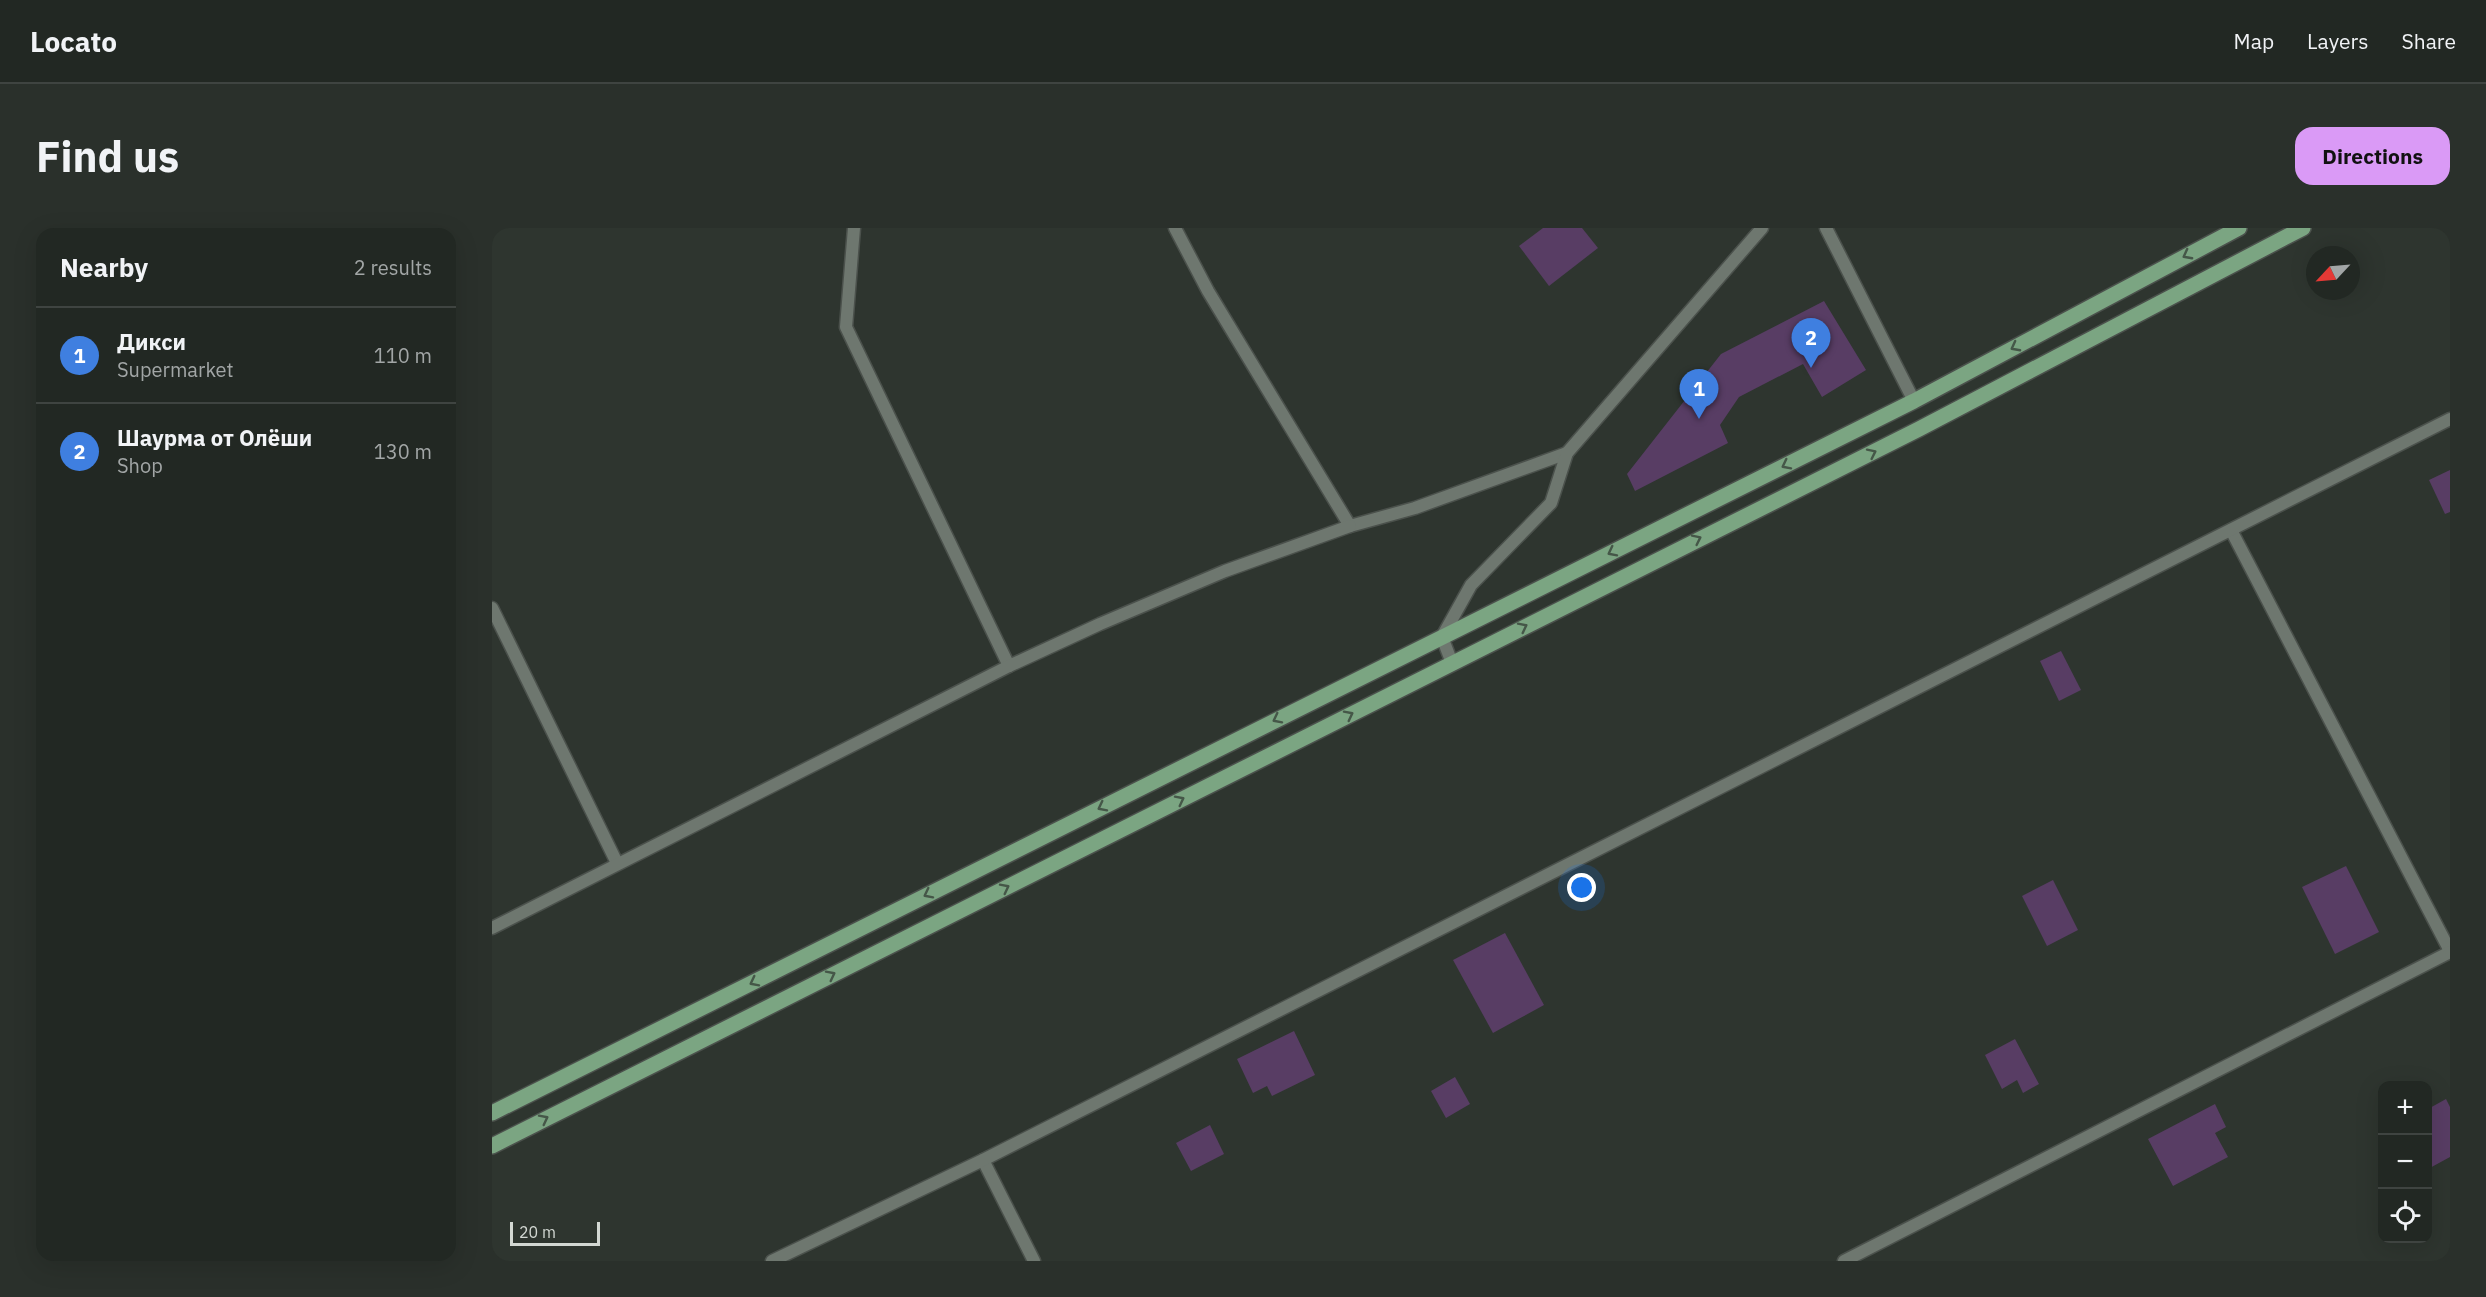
<!DOCTYPE html>
<meta charset="utf-8">
<style>
body{margin:0;font-family:"IBM Plex Sans",sans-serif;background:#2a302b;color:#f1f3f6}
.controls{position:absolute;right:18px;bottom:18px;display:grid;overflow:hidden;border-radius:12px;box-shadow:0 6px 24px #0002}
.controls button{width:54px;height:54px;display:grid;place-items:center;padding:0;border:0;border-bottom:2px solid #3f4441;background:#222823;color:#f1f3f6;font:30px sans-serif}
.compass{position:absolute;left:1814px;top:18px;width:54px;height:54px;border-radius:50%;background:#222823;box-shadow:0 6px 24px #0002;rotate:244deg}
.scale{position:absolute;left:18px;bottom:15px;width:90px;box-sizing:border-box;padding-left:6px;border:3px solid #d3d8d3;border-top:0;font-size:16px;line-height:21px;white-space:nowrap;color:#d3d8d3;-webkit-text-stroke:4px #2e352f;paint-order:stroke}
.you{position:absolute;left:1090px;top:660px;width:21px;height:21px;margin:-15px;border:4px solid #fff;border-radius:50%;background:#1a73e8;box-shadow:0 0 0 9px #1a73e833}
.badge{display:grid;place-items:center;width:39px;height:39px;border-radius:50%;background:#da9af6;color:#fff;font-size:20px;font-weight:700}
.pin{position:absolute;translate:-50% -50px;filter:drop-shadow(0 2px 3px #0008)}
.pin::after{content:'';position:absolute;top:32px;width:21px;height:18px;background:inherit;clip-path:polygon(0 0,100% 0,50% 100%)}
.list{margin:0;padding:0;list-style:none}
h2{display:flex;justify-content:space-between;align-items:center;height:78px;margin:0;padding:0 24px;font-size:26px}
h2 small{font-size:20px;font-weight:400;color:#a2a6a6}
.list li{display:grid;grid-template-columns:39px 1fr auto;gap:18px;align-items:center;box-sizing:border-box;height:96px;padding:0 24px;border-top:2px solid #3f4441}
.list b{display:block;font-size:22px;white-space:nowrap}
.list p{margin:0;font-size:20px;white-space:nowrap;color:#a2a6a6}
.list em{font-size:20px;font-style:normal;color:#a2a6a6}
.icon{flex:none;width:33px;height:33px;fill:none;stroke:currentColor;stroke-width:2;stroke-linecap:round;stroke-linejoin:round}
.map{position:relative;flex:none;width:1958px;height:1033px;overflow:hidden;border-radius:18px}
header{display:flex;align-items:center;gap:36px;box-sizing:border-box;height:84px;padding:0 30px;background:#222823;border-bottom:2px solid #3f4441}
header strong{font-size:28px}
nav{display:flex;gap:33px;margin-inline-start:auto;font-size:21px}
.intro{display:flex;align-items:center;justify-content:space-between;box-sizing:border-box;height:144px;padding:0 36px}
h1{margin:0;font-size:42px}
.button{padding:15px 27px;border-radius:18px;background:#da9af6;color:#111;font-size:21px;font-weight:700}
main{display:flex;gap:36px;padding:0 36px}
aside{flex:1;background:#222823;border-radius:18px;box-shadow:0 6px 24px #0002}
.map>svg:first-child{display:block}
.building{fill:#583d64}
.lines{fill:none;stroke-linecap:round;stroke-linejoin:round}
.street-casing{stroke:#4b514c;stroke-width:15}
.primary-casing{stroke:#4b514c;stroke-width:18}
.street{stroke:#6e776f;stroke-width:12}
.primary{stroke:#7ba582;stroke-width:15}
.oneway{stroke:#455748}
</style>
<header>
<strong>Locato</strong>
<nav><a>Map</a><a>Layers</a><a>Share</a></nav>
</header>
<div class="intro"><h1>Find us</h1><a class="button">Directions</a></div>
<main>
<aside>
<h2>Nearby<small>2 results</small></h2>
<ul class="list">
<li><span class="badge" style="background:#3f7fe0">1</span><div><b>Дикси</b><p>Supermarket</p></div><em>110 m</em></li>
<li><span class="badge" style="background:#3f7fe0">2</span><div><b>Шаурма от Олёши</b><p>Shop</p></div><em>130 m</em></li>
</ul>
</aside>
<div class="map">
<svg width="1958" height="1033" viewBox="0 0 1958 1033">
<rect width="100%" height="100%" fill="#2e352f"/>
<g class="building">
<polygon points="1051,0 1090,0 1106,20 1057,58 1027,18"/>
<polygon points="1332,73 1374,142 1330,169 1311,136 1247,169 1228,197 1236,215 1143,263 1135,246 1229,126"/>
<polygon points="1958,242 1958,284 1953,286 1937,252"/>
<polygon points="1569,423 1589,462 1567,473 1548,433"/>
<polygon points="1854,638 1887,704 1843,726 1810,659"/>
<polygon points="1561,652 1586,702 1555,718 1530,668"/>
<polygon points="1013,705 1052,777 1001,805 961,732"/>
<polygon points="802,803 823,847 780,868 775,858 761,865 745,831"/>
<polygon points="1523,811 1547,856 1531,865 1525,852 1510,861 1493,827"/>
<polygon points="963,849 978,876 954,890 939,863"/>
<polygon points="1954,871 1958,879 1958,929 1936,941 1936,881"/>
<polygon points="1723,876 1734,899 1723,905 1736,929 1681,958 1656,911"/>
<polygon points="718,897 732,926 699,943 684,915"/>
</g>
<g class="lines">
<g class="street-casing">
<g id="street">
<polyline points="362,0 354,99 517,438"/>
<polyline points="683,0 716,63 858,298 923,280 1075,225"/>
<polyline points="1334,0 1422,173"/>
<polyline points="1739,302 1958,723"/>
<polyline points="0,380 125,635"/>
<polyline points="960,435 950,409 979,357 1059,275 1075,225 1270,0"/>
<polyline points="0,700 517,438 608,396 733,343 858,298"/>
<polyline points="491,932 542,1033"/>
<polyline points="280,1033 491,932 1958,191"/>
<polyline points="1352,1033 1958,724"/>
</g>
</g>
<g class="primary-casing">
<g id="primary">
<polyline points="0,885 1422,173 1747,0"/>
<polyline points="0,918 1427,201 1811,0"/>
</g>
</g>
<use href="#street" class="street"/>
<use href="#primary" class="primary"/>
</g>
<defs><path id="oneway-chevron" d="M-2-3.5L2.5 0L-2 3.5" fill="none" stroke-width="1.6" stroke-linecap="round" stroke-linejoin="round" transform="scale(1.5)"/></defs>
<g class="oneway">
<use href="#oneway-chevron" transform="translate(1695 27) rotate(152)"/>
<use href="#oneway-chevron" transform="translate(1523 119) rotate(152)"/>
<use href="#oneway-chevron" transform="translate(1380 225) rotate(-26)"/>
<use href="#oneway-chevron" transform="translate(1294 237) rotate(153)"/>
<use href="#oneway-chevron" transform="translate(1205 311) rotate(-26)"/>
<use href="#oneway-chevron" transform="translate(1120 324) rotate(153)"/>
<use href="#oneway-chevron" transform="translate(1031 399) rotate(-27)"/>
<use href="#oneway-chevron" transform="translate(857 487) rotate(-27)"/>
<use href="#oneway-chevron" transform="translate(785 491) rotate(153)"/>
<use href="#oneway-chevron" transform="translate(688 572) rotate(-27)"/>
<use href="#oneway-chevron" transform="translate(610 579) rotate(153)"/>
<use href="#oneway-chevron" transform="translate(513 660) rotate(-27)"/>
<use href="#oneway-chevron" transform="translate(436 666) rotate(153)"/>
<use href="#oneway-chevron" transform="translate(339 747) rotate(-27)"/>
<use href="#oneway-chevron" transform="translate(262 754) rotate(153)"/>
<use href="#oneway-chevron" transform="translate(52 891) rotate(-27)"/>
</g>
</svg>
<div class="controls">
<button>+</button>
<button>−</button>
<button><svg class="icon" aria-label="locate" viewBox="0 0 24 24"><circle cx="12" cy="12" r="6"/><path d="M12 2v4M12 18v4M2 12h4M18 12h4"/></svg></button>
</div>
<svg class="compass" viewBox="-18 -18 36 36"><path d="M0-13l5 13h-10z" fill="#e53935"/><path d="M0 13l5-13h-10z" fill="#a2a6a6"/></svg>
<div class="scale">20 m</div>
<div class="you"></div>
<div class="pin badge" style="left:1207px;top:191px;background:#3f7fe0">1</div>
<div class="pin badge" style="left:1319px;top:140px;background:#3f7fe0">2</div>
</div>
</main>
